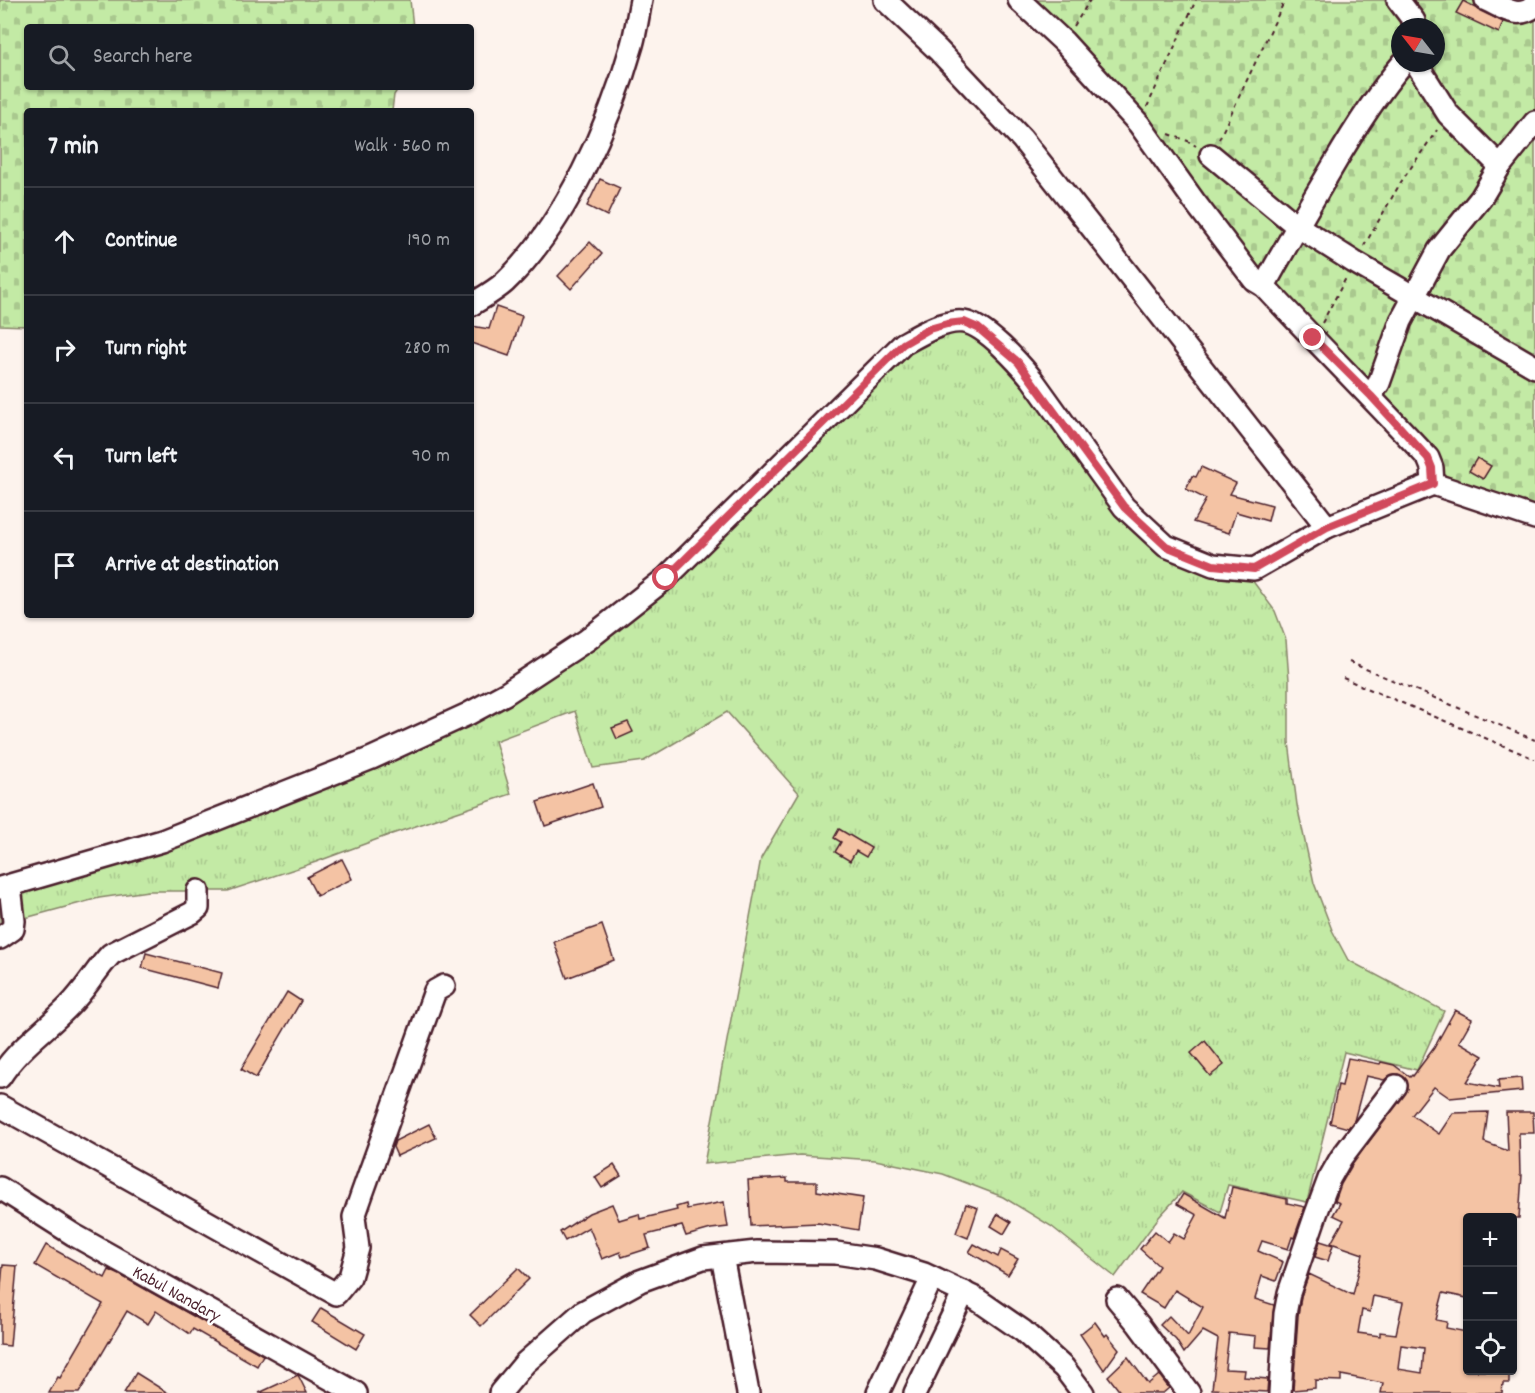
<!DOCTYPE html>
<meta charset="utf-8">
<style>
body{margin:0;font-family:Dekko,sans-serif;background:#242831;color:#f1f3f6}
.controls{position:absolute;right:18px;bottom:18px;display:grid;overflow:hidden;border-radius:6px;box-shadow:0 2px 4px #0004}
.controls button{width:54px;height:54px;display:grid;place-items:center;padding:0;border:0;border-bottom:2px solid #363941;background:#171b24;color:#f1f3f6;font:30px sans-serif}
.compass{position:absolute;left:1391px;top:18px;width:54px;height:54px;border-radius:50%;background:#171b24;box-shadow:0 2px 4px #0004;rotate:301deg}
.stop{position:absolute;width:18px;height:18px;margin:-14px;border:4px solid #d1495b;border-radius:50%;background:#fff}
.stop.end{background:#d1495b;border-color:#fff;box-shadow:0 2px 6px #0008}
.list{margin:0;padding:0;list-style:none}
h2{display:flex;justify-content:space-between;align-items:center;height:78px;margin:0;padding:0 24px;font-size:26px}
h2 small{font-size:20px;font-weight:400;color:#9ea1a6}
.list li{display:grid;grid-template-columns:39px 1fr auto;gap:18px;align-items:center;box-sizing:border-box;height:108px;padding:0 24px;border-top:2px solid #363941}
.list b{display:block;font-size:22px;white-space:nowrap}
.list em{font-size:20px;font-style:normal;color:#9ea1a6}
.icon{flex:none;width:33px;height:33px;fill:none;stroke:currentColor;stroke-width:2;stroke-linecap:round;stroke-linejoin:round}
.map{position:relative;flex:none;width:1535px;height:1393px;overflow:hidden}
.search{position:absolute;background:#171b24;box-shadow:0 2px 4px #0004;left:24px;top:24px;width:450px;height:66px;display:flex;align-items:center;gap:15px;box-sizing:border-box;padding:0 21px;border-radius:6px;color:#9ea1a6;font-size:22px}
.panel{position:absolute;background:#171b24;box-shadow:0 2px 4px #0004;left:24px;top:108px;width:450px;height:510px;border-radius:6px}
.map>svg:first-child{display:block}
.grass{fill:url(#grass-tufts);stroke:#868468;stroke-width:1.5}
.cemetery{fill:url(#cemetery-stones);stroke:#868468;stroke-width:1.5;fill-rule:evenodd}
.building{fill:#f4c3a4;stroke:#4a1f2b;stroke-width:1.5;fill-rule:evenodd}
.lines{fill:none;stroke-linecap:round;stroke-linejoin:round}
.minor-casing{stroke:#4a1f2b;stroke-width:26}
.path{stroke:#4a1f2b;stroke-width:2;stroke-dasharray:4.5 4.5;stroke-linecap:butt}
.minor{stroke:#fff;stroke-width:21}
.route{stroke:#d1495b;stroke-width:8}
.labels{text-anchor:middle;stroke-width:5;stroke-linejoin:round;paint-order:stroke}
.street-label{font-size:18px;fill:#4a1f2b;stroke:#fff}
</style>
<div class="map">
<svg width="1535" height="1393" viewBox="0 0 1535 1393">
<defs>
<pattern id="grass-tufts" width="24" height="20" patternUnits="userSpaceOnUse" patternTransform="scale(1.5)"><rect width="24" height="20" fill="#c3eaa5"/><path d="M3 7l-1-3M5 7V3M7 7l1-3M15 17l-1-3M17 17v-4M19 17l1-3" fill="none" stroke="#a9c88e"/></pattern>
<pattern id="cemetery-stones" width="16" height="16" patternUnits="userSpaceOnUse" patternTransform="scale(1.5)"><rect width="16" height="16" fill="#c3eaa5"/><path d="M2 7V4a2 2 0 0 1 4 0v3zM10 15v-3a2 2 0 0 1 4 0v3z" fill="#a9c88e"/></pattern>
</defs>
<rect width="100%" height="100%" fill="#fdf3ed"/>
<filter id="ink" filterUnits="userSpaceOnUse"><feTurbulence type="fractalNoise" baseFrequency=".0167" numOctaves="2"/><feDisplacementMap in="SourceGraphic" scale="12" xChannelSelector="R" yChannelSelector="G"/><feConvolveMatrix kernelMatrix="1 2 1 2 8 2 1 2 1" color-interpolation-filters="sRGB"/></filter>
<g filter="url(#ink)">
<polygon class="grass" points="963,332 973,336 1011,369 1117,513 1210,574 1252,580 1275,611 1286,640 1289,680 1289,742 1297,805 1314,883 1332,930 1348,960 1444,1011 1417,1070 1344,1052 1307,1202 1228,1185 1220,1212 1182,1192 1159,1217 1115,1277 1051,1226 1003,1197 943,1174 875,1160 800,1155 704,1164 761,858 799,793 727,712 644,761 593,768 575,711 495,741 511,794 386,836 316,862 228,891 148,891 99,898 14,921 0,931 0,898 375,766 473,723 672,586 909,351 932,338"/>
<g class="cemetery">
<polygon points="0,0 410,0 413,27 27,27 27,87 399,87 394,95 392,111 27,111 27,326 0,325"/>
<path d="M 1019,0 L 1486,0 L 1535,6 L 1535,518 L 1433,484 L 1432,468 L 1194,201 ZM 1400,27 L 1436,27 L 1436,63 L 1400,63 Z"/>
</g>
<g class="building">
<polygon points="1463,1 1503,22 1499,33 1456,13"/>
<polygon points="600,179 620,188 607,216 587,206"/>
<polygon points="590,242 602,254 571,289 558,276"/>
<polygon points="496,307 522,316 509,356 471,343 471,326 489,329"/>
<polygon points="1477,458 1491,466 1483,479 1469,471"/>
<polygon points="1201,467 1236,483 1230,494 1272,505 1268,521 1236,512 1229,533 1193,522 1206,499 1186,489 1192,476 1196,477"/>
<polygon points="628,722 633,732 617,739 612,728"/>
<polygon points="593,783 601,807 545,826 537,802"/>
<polygon points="839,829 871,848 866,857 856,851 850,861 835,852 841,842 834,838"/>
<polygon points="342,859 352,879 317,896 307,877"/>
<polygon points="602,925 614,960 567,978 554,942"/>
<polygon points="146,953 222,973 218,988 142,968"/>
<polygon points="287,992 301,1001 256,1078 241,1069"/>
<path d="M 1455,1010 L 1472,1019 L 1459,1042 L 1483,1056 L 1467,1082 L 1499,1088 L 1498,1080 L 1521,1078 L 1522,1091 L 1450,1098 L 1434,1087 L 1412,1115 L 1439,1134 L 1453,1113 L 1488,1112 L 1484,1142 L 1508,1151 L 1506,1112 L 1533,1112 L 1534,1133 L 1519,1133 L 1520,1175 L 1522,1175 L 1519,1218 L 1467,1218 L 1467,1298 L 1443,1293 L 1436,1320 L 1447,1322 L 1446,1328 L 1467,1332 L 1467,1371 L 1509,1371 L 1509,1383 L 1503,1383 L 1502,1393 L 1381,1393 L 1383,1383 L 1341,1375 L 1341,1381 L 1315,1380 L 1315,1388 L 1293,1390 L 1298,1316 L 1301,1296 L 1309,1274 L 1353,1295 L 1363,1254 L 1331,1243 L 1344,1220 L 1333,1215 L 1340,1203 L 1335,1201 L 1341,1184 L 1352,1165 L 1408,1088 L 1407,1081 L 1398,1074 L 1391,1075 L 1384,1080 L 1366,1076 L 1354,1121 L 1348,1128 L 1330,1123 L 1338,1085 L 1342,1086 L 1348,1058 L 1380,1064 L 1381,1062 L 1394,1065 L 1410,1077 L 1412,1075 L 1413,1076 L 1434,1048 ZM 1373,1296 L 1403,1302 L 1396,1334 L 1380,1332 L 1380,1336 L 1358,1333 L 1362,1310 L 1370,1312 ZM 1401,1345 L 1424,1348 L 1422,1373 L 1398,1369 Z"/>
<polygon points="1205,1041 1224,1065 1210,1076 1191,1053"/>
<polygon points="429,1124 436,1138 397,1156 393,1147 395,1141"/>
<polygon points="614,1165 621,1176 602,1188 595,1177"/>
<polygon points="787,1178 787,1182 817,1182 817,1191 863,1198 858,1230 818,1223 751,1226 748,1180"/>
<polygon points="1232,1187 1287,1199 1287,1203 1305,1207 1294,1238 1292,1237 1288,1249 1262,1241 1258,1251 1283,1262 1276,1281 1262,1276 1255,1299 1274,1305 1270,1348 1255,1347 1256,1336 1229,1333 1225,1369 1245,1370 1244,1377 1268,1379 1267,1392 1212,1389 1218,1339 1203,1331 1184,1353 1176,1340 1160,1325 1169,1316 1188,1336 1203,1307 1175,1290 1164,1308 1140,1294 1159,1266 1140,1249 1155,1231 1168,1242 1174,1233 1184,1239 1197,1215 1177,1204 1183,1194 1225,1218"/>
<polygon points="724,1202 728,1227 711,1229 686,1236 682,1226 646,1235 650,1248 622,1257 620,1252 602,1259 589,1227 565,1241 560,1232 589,1213 612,1204 619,1220 639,1214 640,1219 677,1210 676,1207 686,1204 687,1209"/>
<polygon points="966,1204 978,1208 968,1238 956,1233"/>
<polygon points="998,1214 1011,1222 1004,1234 991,1226"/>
<polygon points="1320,1241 1333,1245 1328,1261 1315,1257"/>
<polygon points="974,1244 998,1257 1001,1250 1018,1259 1008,1275 969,1252"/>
<polygon points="46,1245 105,1278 109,1270 120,1275 263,1355 257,1366 193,1329 190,1334 156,1311 148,1324 127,1311 79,1393 49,1393 58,1377 60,1378 103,1304 35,1265"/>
<polygon points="3,1265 17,1266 10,1346 0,1345 0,1296"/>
<polygon points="518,1268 529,1279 481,1326 470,1315"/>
<polygon points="321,1308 365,1334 356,1349 312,1322"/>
<polygon points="1095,1322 1105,1336 1107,1334 1119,1349 1104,1370 1080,1334"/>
<polygon points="1128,1357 1148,1384 1159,1375 1169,1388 1163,1393 1121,1393 1108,1376"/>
<polygon points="136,1373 168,1393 124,1393"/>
<polygon points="298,1375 307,1393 259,1393"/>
</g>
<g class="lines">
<g class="minor-casing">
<g id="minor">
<polyline points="885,0 938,50 1022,139 1327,527"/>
<path d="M 1019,0 L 1064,42 L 1139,124 L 1194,201 L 1254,280 L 1264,286 C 1318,344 1374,400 1428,458 L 1432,468 L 1433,484"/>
<polyline points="1398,0 1414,21 1413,27"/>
<path d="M 1486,0 C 1504,8 1517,20 1535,6"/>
<polyline points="1416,63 1448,114 1500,166"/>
<polyline points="1211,155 1297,226 1354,262 1535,367"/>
<path d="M 1264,286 C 1286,246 1309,206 1333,166 C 1354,130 1376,95 1403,63"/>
<path d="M 471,305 C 482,298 495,291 505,282 C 565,225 610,123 632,45 C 636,31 638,15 641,0"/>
<polyline points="1370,396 1379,383 1401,321 1439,250 1481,198 1500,166 1535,122"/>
<path d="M 0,888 L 162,841 L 372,758 L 468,714 L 505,694 L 587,640 L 666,578 L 903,344 C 919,335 945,319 964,322 C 985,325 1019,363 1032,379 L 1124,507 L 1166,546 L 1213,565 L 1254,569 L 1327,527 L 1433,484 L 1535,518"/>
<polyline points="0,938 13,929 14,921 10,886"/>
<path d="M 0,1077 C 18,1048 46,1030 69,1006 C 85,990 96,970 111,954 L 192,913 L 198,908 L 198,891"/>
<polyline points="0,1106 336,1294 350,1277 358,1248 354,1217 362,1194 435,991 444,986"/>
<polyline points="0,1188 74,1235 356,1393"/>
<polyline points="722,1256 748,1393"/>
<polyline points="1117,1299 1138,1324 1189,1393"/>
<polyline points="500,1393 525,1363 583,1312 640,1281 703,1258 757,1252 836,1253 876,1259 924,1274 975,1298 1023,1331 1064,1368 1083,1393"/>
<polyline points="878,1393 932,1278"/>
<polyline points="915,1393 964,1292"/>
<polyline points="1280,1393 1285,1314 1289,1293 1316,1214 1329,1179 1341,1158 1396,1086"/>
</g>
</g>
<g class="path">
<polyline points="1074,26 1090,0"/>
<polyline points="1147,107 1196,0"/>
<polyline points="1169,134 1188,141 1196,146"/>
<polyline points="1219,139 1285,0"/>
<polyline points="1364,246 1401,182 1437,130"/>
<polyline points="1322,323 1346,278"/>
<polyline points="1349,662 1535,740"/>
<polyline points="1343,678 1535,759"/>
</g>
<use href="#minor" class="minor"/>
</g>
</g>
<g class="lines" filter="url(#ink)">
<polyline class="route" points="666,578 903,344 929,329 947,324 964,322 978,328 1018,362 1124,507 1166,546 1213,565 1254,569 1327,527 1433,484 1432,468 1428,458 1371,396 1313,338"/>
</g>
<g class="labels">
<g class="street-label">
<text transform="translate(177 1293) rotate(29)" y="6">Kabul Nandary</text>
</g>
</g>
</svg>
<div class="controls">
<button>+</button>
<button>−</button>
<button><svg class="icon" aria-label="locate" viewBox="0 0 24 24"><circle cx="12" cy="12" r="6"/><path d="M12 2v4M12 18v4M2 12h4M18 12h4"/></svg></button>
</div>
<svg class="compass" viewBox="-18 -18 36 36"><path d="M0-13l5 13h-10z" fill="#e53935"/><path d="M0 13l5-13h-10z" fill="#9ea1a6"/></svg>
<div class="stop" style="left:666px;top:578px"></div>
<div class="stop end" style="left:1313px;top:338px"></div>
<div class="search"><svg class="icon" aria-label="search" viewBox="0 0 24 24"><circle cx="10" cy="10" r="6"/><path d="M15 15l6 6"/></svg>Search here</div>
<section class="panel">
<h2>7 min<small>Walk · 560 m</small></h2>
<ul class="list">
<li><svg class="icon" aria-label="ahead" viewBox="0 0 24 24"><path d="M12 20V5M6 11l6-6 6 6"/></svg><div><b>Continue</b></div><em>190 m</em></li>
<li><svg class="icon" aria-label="right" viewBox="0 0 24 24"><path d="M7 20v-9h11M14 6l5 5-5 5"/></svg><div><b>Turn right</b></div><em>280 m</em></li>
<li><svg class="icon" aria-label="left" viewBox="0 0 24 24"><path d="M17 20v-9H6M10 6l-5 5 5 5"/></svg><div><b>Turn left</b></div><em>90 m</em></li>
<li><svg class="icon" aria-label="arrive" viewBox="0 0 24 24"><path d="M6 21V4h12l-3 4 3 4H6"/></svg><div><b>Arrive at destination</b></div></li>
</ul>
</section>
</div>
